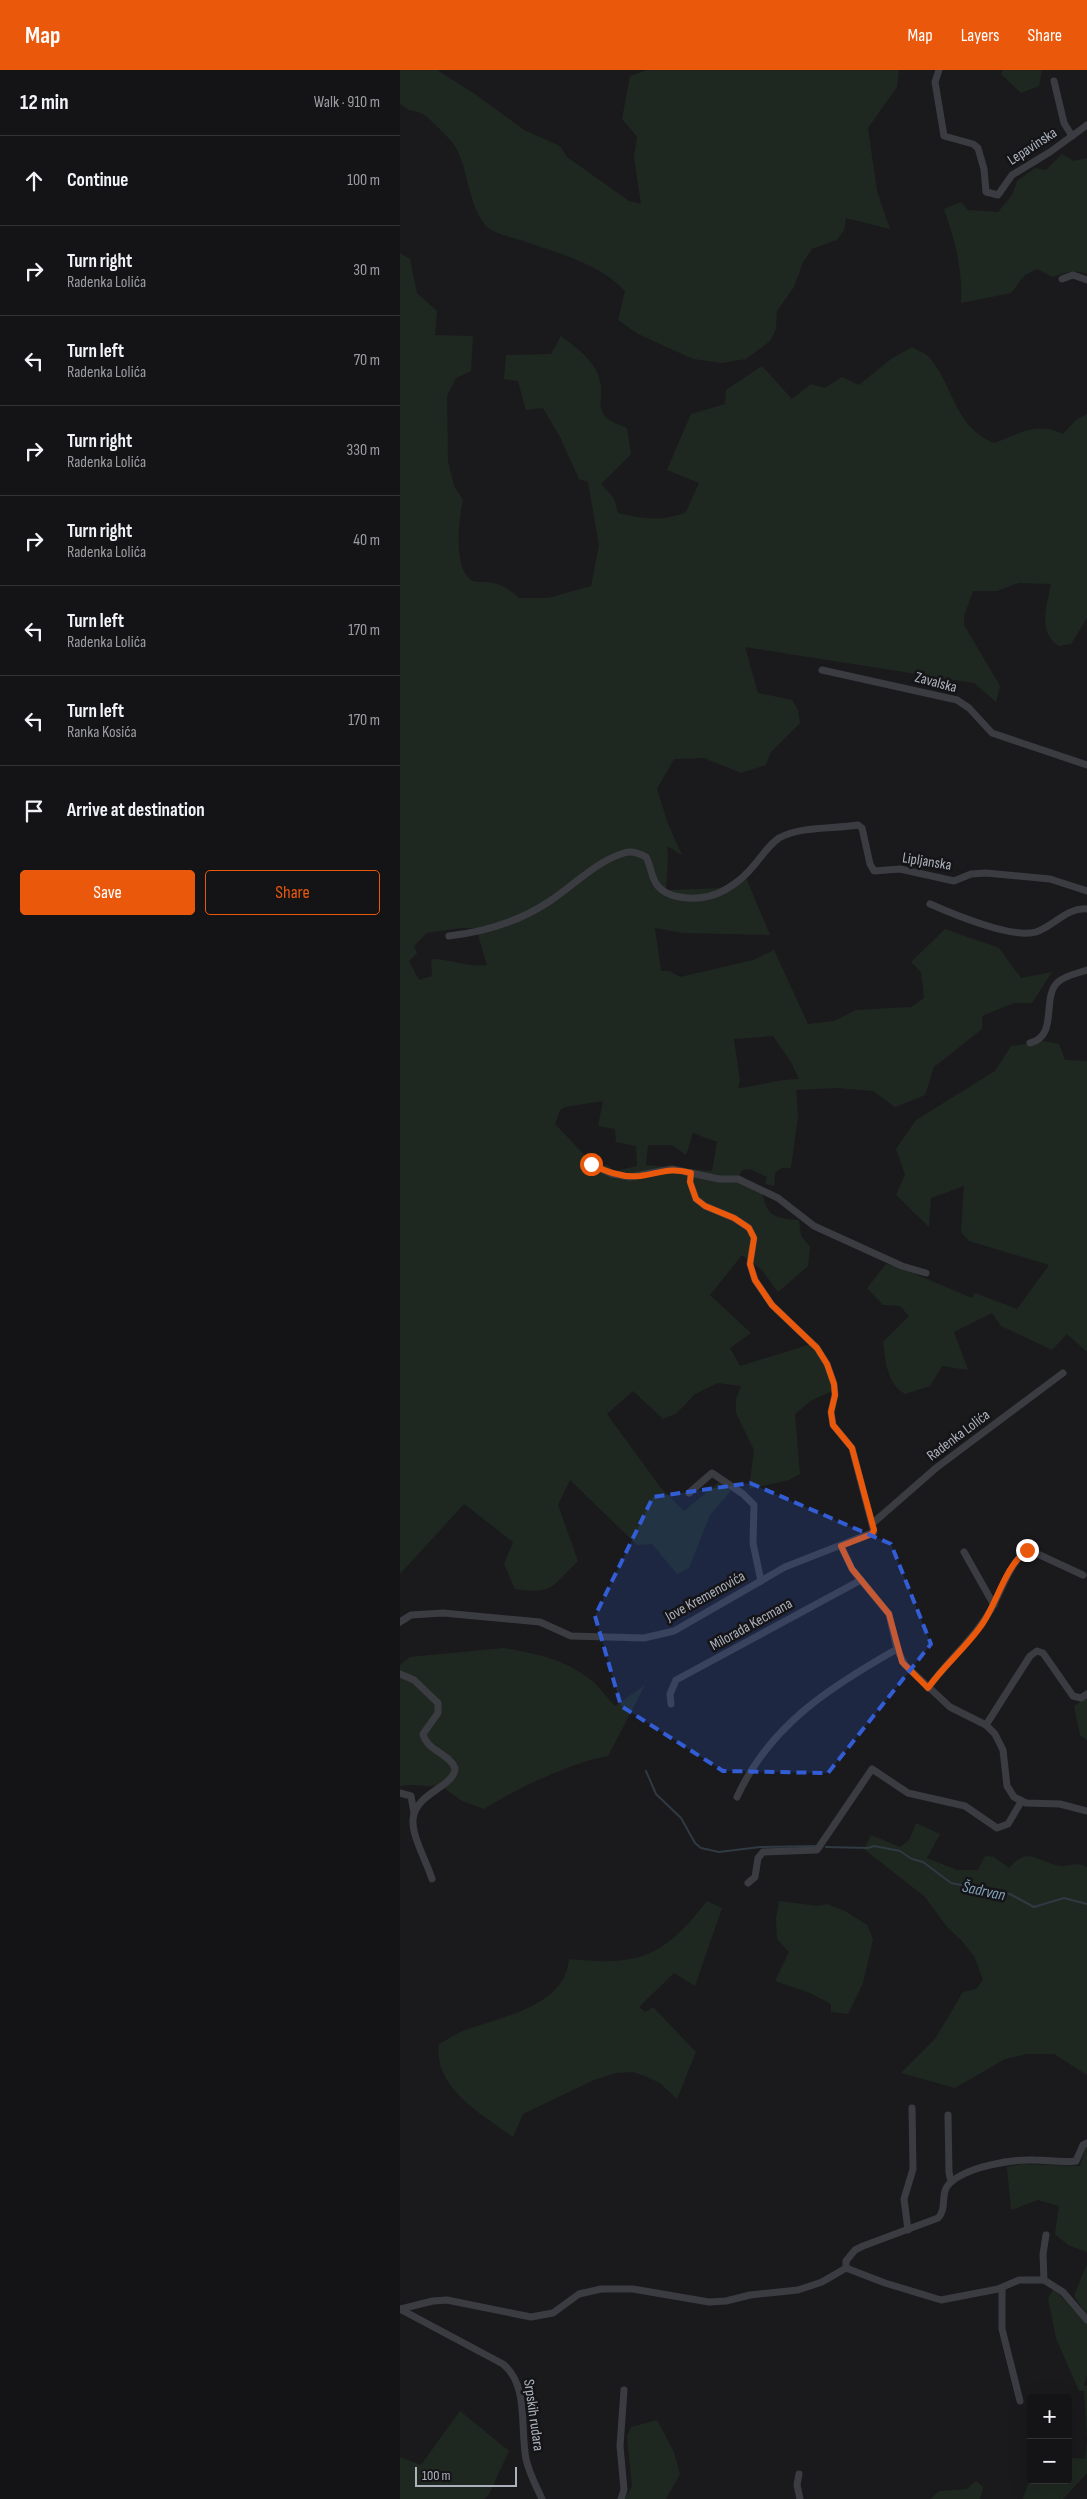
<!DOCTYPE html>
<meta charset="utf-8">
<style>
body{margin:0;font-family:"Sofia Sans Condensed",sans-serif;background:#212123;color:#f1f3f6}
.controls{position:absolute;right:15px;bottom:15px;display:grid;overflow:hidden;border-radius:5px;box-shadow:0 5px 20px #0002}
.controls button{width:45px;height:45px;display:grid;place-items:center;padding:0;border:0;border-bottom:1px solid #333335;background:#141416;color:#f1f3f6;font:25px sans-serif}
.scale{position:absolute;left:15px;bottom:12px;width:102px;box-sizing:border-box;padding-left:5px;border:2px solid #acb2bd;border-top:0;font-size:14px;line-height:18px;white-space:nowrap;color:#acb2bd;-webkit-text-stroke:4px #151518;paint-order:stroke}
.stop{position:absolute;width:15px;height:15px;margin:-11px;border:4px solid #ea580c;border-radius:50%;background:#fff}
.stop.end{background:#ea580c;border-color:#fff;box-shadow:0 1px 5px #0008}
.list{margin:0;padding:0;list-style:none}
h2{display:flex;justify-content:space-between;align-items:center;height:65px;margin:0;padding:0 20px;font-size:21px}
h2 small{font-size:16px;font-weight:400;color:#9d9ea1}
.list li{display:grid;grid-template-columns:32px 1fr auto;gap:15px;align-items:center;box-sizing:border-box;height:90px;padding:0 20px;border-top:1px solid #333335}
.list b{display:block;font-size:19px;white-space:nowrap}
.list p{margin:0;font-size:16px;white-space:nowrap;color:#9d9ea1}
.list em{font-size:16px;font-style:normal;color:#9d9ea1}
.actions{display:flex;gap:10px;padding:15px 20px}
.actions a{flex:1;padding:11px 0;border:1px solid #ea580c;border-radius:5px;text-align:center;font-size:18px;color:#ea580c}
.actions .main{background:#ea580c;color:#fff}
.icon{flex:none;width:28px;height:28px;fill:none;stroke:currentColor;stroke-width:2;stroke-linecap:round;stroke-linejoin:round}
.map{position:relative;flex:none;width:687px;height:2429px;overflow:hidden}
header{display:flex;align-items:center;gap:30px;box-sizing:border-box;height:70px;padding:0 25px;background:#ea580c;color:#fff}
header strong{font-size:24px}
nav{display:flex;gap:28px;margin-inline-start:auto;font-size:18px}
main{display:flex}
aside{flex:1;background:#141416}
.map>svg:first-child{display:block}
.green{fill:#1f2820;fill-rule:evenodd}
.lines{fill:none;stroke-linecap:round;stroke-linejoin:round}
.stream{stroke:#2f3a42;stroke-width:2}
.minor{stroke:#3b3c42;stroke-width:7}
.route{stroke:#ea580c;stroke-width:6}
.marked{fill:#325dd4;fill-opacity:0.2;stroke:#325dd4;stroke-width:4;stroke-dasharray:10 6;stroke-linejoin:round}
.labels{text-anchor:middle;stroke-width:5;stroke-linejoin:round;paint-order:stroke}
.street-label{font-size:15px;fill:#acb2bd;stroke:#151518}
.water-label{font-size:16px;font-style:italic;fill:#82a1b9;stroke:#151518}
</style>
<header>
<strong>Map</strong>
<nav><a>Map</a><a>Layers</a><a>Share</a></nav>
</header>
<main>
<aside>
<h2>12 min<small>Walk · 910 m</small></h2>
<ul class="list">
<li><svg class="icon" aria-label="ahead" viewBox="0 0 24 24"><path d="M12 20V5M6 11l6-6 6 6"/></svg><div><b>Continue</b></div><em>100 m</em></li>
<li><svg class="icon" aria-label="right" viewBox="0 0 24 24"><path d="M7 20v-9h11M14 6l5 5-5 5"/></svg><div><b>Turn right</b><p>Radenka Lolića</p></div><em>30 m</em></li>
<li><svg class="icon" aria-label="left" viewBox="0 0 24 24"><path d="M17 20v-9H6M10 6l-5 5 5 5"/></svg><div><b>Turn left</b><p>Radenka Lolića</p></div><em>70 m</em></li>
<li><svg class="icon" aria-label="right" viewBox="0 0 24 24"><path d="M7 20v-9h11M14 6l5 5-5 5"/></svg><div><b>Turn right</b><p>Radenka Lolića</p></div><em>330 m</em></li>
<li><svg class="icon" aria-label="right" viewBox="0 0 24 24"><path d="M7 20v-9h11M14 6l5 5-5 5"/></svg><div><b>Turn right</b><p>Radenka Lolića</p></div><em>40 m</em></li>
<li><svg class="icon" aria-label="left" viewBox="0 0 24 24"><path d="M17 20v-9H6M10 6l-5 5 5 5"/></svg><div><b>Turn left</b><p>Radenka Lolića</p></div><em>170 m</em></li>
<li><svg class="icon" aria-label="left" viewBox="0 0 24 24"><path d="M17 20v-9H6M10 6l-5 5 5 5"/></svg><div><b>Turn left</b><p>Ranka Kosića</p></div><em>170 m</em></li>
<li><svg class="icon" aria-label="arrive" viewBox="0 0 24 24"><path d="M6 21V4h12l-3 4 3 4H6"/></svg><div><b>Arrive at destination</b></div></li>
</ul>
<div class="actions"><a class="main">Save</a><a>Share</a></div>
</aside>
<div class="map">
<svg width="687" height="2429" viewBox="0 0 687 2429">
<rect width="100%" height="100%" fill="#1a1a1d"/>
<g class="green">
<path d="M 0,0 L 37,0 L 75,24 L 124,60 L 160,76 L 167,87 L 229,131 L 241,134 L 234,88 L 237,67 L 222,49 L 230,6 L 247,0 L 499,0 L 497,17 L 468,58 L 477,121 L 490,159 L 446,148 L 444,160 L 437,170 L 412,179 L 403,192 L 394,217 L 377,241 L 376,259 L 370,271 L 346,289 L 322,293 L 293,289 L 238,264 L 218,250 L 225,221 C 199,193 155,182 120,170 C 110,167 92,163 85,155 C 67,132 69,97 53,73 C 50,69 27,46 23,44 C 11,39 10,43 0,33 Z"/>
<polygon points="603,0 642,0 639,16 621,23 601,4"/>
<path d="M 662,84 L 674,91 L 687,88 L 687,204 C 675,199 663,203 652,207 L 637,199 L 625,205 L 611,223 L 561,233 C 563,200 555,170 544,139 L 561,132 L 568,140 L 598,142 L 612,125 L 617,111 L 635,98 L 646,100 Z"/>
<path d="M 0,183 L 10,189 L 17,223 L 37,241 L 35,265 L 73,266 L 71,301 L 56,308 L 47,326 L 48,391 L 54,416 L 63,430 C 59,448 52,501 73,511 C 76,512 81,512 85,512 C 99,513 108,518 119,528 L 148,528 L 191,516 L 199,475 L 188,412 L 179,409 L 160,367 L 143,338 L 126,340 L 118,311 L 104,309 L 106,285 L 151,284 L 161,266 C 178,279 200,294 201,318 C 202,327 198,336 204,345 C 208,351 220,355 227,358 L 231,384 L 201,414 L 214,428 L 218,443 C 242,449 263,452 286,442 L 299,413 L 267,400 L 291,344 L 325,334 L 326,320 L 362,296 L 392,329 L 411,314 L 425,318 L 442,307 L 459,315 L 491,289 L 512,277 C 517,280 525,283 529,287 C 554,316 554,357 594,373 C 619,364 636,351 663,364 L 676,350 L 687,344 L 687,548 L 671,574 L 659,576 C 637,563 647,535 651,514 L 619,513 L 597,521 L 573,521 L 564,546 L 564,555 L 600,616 L 596,632 L 574,613 L 345,577 L 358,623 L 392,630 L 398,640 L 400,653 L 371,682 L 366,695 L 341,703 L 304,688 L 274,689 L 257,719 L 268,754 L 282,785 L 267,776 C 270,794 265,811 266,829 L 270,820 L 321,818 L 344,803 L 370,865 L 283,863 L 255,858 L 261,901 L 270,901 L 280,907 L 353,890 L 374,880 L 408,954 L 434,951 L 456,940 L 511,937 L 524,928 L 521,902 L 511,892 L 545,859 L 599,878 L 621,908 L 652,902 L 632,933 L 614,933 L 582,946 L 582,959 L 534,997 L 525,1025 L 495,1037 L 473,1021 L 437,1018 L 396,1020 L 398,1046 L 391,1098 L 382,1098 L 375,1103 L 374,1116 L 365,1114 L 367,1107 L 350,1099 L 342,1100 L 338,1108 L 353,1112 L 361,1117 C 367,1145 369,1148 399,1150 L 401,1166 L 410,1177 L 408,1196 L 378,1222 L 362,1200 L 342,1185 L 310,1225 L 351,1263 L 330,1278 L 340,1296 L 418,1272 L 435,1320 L 412,1330 L 395,1344 L 400,1404 L 389,1410 L 349,1419 L 354,1380 L 336,1343 L 336,1329 L 341,1316 L 318,1313 L 295,1324 L 277,1343 L 263,1349 L 233,1321 L 207,1344 L 261,1418 L 284,1441 L 319,1412 L 331,1421 L 310,1445 L 289,1498 L 277,1504 L 252,1474 L 237,1475 L 170,1410 L 158,1435 L 178,1491 C 152,1516 153,1525 115,1519 L 104,1494 L 113,1472 L 64,1434 L 0,1504 ZM 61,858 L 76,858 L 87,895 C 69,898 50,889 31,889 L 32,906 L 19,910 L 9,891 L 17,883 L 14,876 L 27,863 ZM 373,966 L 391,992 L 399,1009 C 378,1009 359,1016 338,1018 L 340,1011 L 334,969 ZM 203,1031 L 198,1056 L 215,1059 L 216,1072 L 236,1076 L 237,1096 L 215,1101 L 207,1095 L 194,1095 L 155,1054 L 160,1040 L 165,1037 ZM 293,1063 L 317,1072 L 312,1101 L 246,1095 L 248,1075 L 272,1075 L 286,1085 Z"/>
<path d="M 643,971 L 659,974 L 665,990 L 687,991 L 687,1282 L 667,1264 L 652,1280 L 601,1256 L 592,1243 L 554,1262 L 568,1300 L 542,1296 L 530,1316 L 505,1324 C 486,1312 486,1292 483,1272 L 509,1246 L 500,1236 L 483,1235 L 467,1218 L 486,1194 L 501,1198 L 572,1228 L 575,1223 L 617,1239 L 649,1195 L 569,1171 L 561,1162 L 564,1116 L 531,1128 L 529,1157 L 496,1125 L 505,1105 L 496,1079 L 516,1050 L 595,1001 L 611,976 Z"/>
<path d="M 104,1578 C 134,1583 166,1589 191,1610 C 200,1617 207,1628 215,1636 L 245,1615 L 208,1686 C 173,1692 115,1719 84,1739 L 62,1731 L 40,1715 C 26,1718 14,1713 0,1716 L 0,1595 L 10,1587 Z"/>
<polygon points="687,1628 687,1670 680,1665 674,1636"/>
<path d="M 516,1753 L 540,1764 L 527,1788 L 557,1800 L 578,1800 L 585,1786 L 594,1787 L 609,1798 C 629,1775 637,1792 661,1796 C 671,1797 676,1791 687,1797 L 687,2005 L 654,1984 L 627,1984 L 605,1989 L 555,2018 L 501,2003 L 535,1969 L 563,1922 L 576,1919 L 583,1910 L 574,1886 L 561,1870 L 547,1857 L 525,1827 L 464,1779 L 471,1765 L 500,1777 L 509,1770 Z"/>
<path d="M 307,1831 L 322,1838 L 295,1916 L 274,1903 L 239,1937 L 245,1942 L 253,1937 L 296,1982 L 277,2029 L 260,2013 L 245,2006 L 233,2002 L 216,2003 L 194,2010 L 123,2044 L 113,2067 C 84,2046 32,2017 39,1974 C 47,1970 55,1964 63,1961 C 99,1947 166,1937 169,1889 C 239,1896 263,1888 307,1831 Z"/>
<polygon points="379,1831 419,1836 427,1834 445,1841 467,1855 473,1870 463,1913 448,1944 431,1942 431,1934 410,1923 375,1911 389,1882 377,1869 376,1848"/>
<polygon points="686,2076 687,2076 687,2182 668,2175 655,2164 659,2136 638,2130 611,2140 607,2097 622,2094 680,2096"/>
<polygon points="687,2194 687,2245 674,2226"/>
<polygon points="654,2219 687,2254 687,2305 684,2315 687,2316 687,2403 663,2429 623,2429 630,2408 631,2410 642,2412 644,2410 668,2410 668,2392 672,2388 685,2389 687,2370 684,2321 679,2321 656,2268 648,2228"/>
<polygon points="60,2341 109,2381 89,2424 84,2429 0,2429 0,2387 21,2395"/>
<polygon points="257,2350 274,2382 280,2404 266,2429 225,2429 232,2416 227,2366 231,2357"/>
<polygon points="576,2411 583,2417 580,2429 531,2429 539,2421 567,2419"/>
</g>
<g class="lines">
<g class="stream">
<polyline points="246,1701 256,1724 281,1748 295,1773 301,1778 319,1782 360,1777 415,1776"/>
<polyline points="426,1777 468,1778 474,1776 500,1781 512,1789 523,1792 551,1813 610,1824 634,1837 664,1828 687,1834"/>
</g>
<g class="minor">
<polyline points="539,0 535,12 544,66 573,74 578,78 584,99 586,122 598,125 612,105 650,82 687,55"/>
<polyline points="654,11 664,53 672,66"/>
<polyline points="662,209 673,205 687,210"/>
<polyline points="422,600 557,630 569,638 592,663 687,695"/>
<path d="M 530,834 C 553,844 612,869 636,862 C 654,856 667,837 687,839"/>
<path d="M 49,866 C 85,862 120,851 150,831 C 174,815 197,791 224,783 C 232,780 239,783 246,787 C 251,796 251,807 257,815 C 265,825 276,827 288,828 C 316,830 339,814 356,793 C 363,784 370,774 379,768 C 401,756 433,759 458,755 L 462,758 L 470,794 L 474,801 L 500,799 L 554,811 L 571,804 L 586,803 L 650,809 L 687,821"/>
<path d="M 630,973 C 659,966 641,927 658,912 C 664,906 678,903 687,900"/>
<polyline points="191,1094 212,1104 230,1107 272,1099 319,1109 338,1109 378,1128 414,1156 502,1196 526,1203"/>
<polyline points="289,1423 312,1403 343,1424 354,1435 353,1473 361,1511"/>
<polyline points="473,1453 536,1398 663,1303"/>
<polyline points="441,1476 452,1499 489,1544 497,1579 505,1595 550,1637 586,1655 595,1664 603,1680 607,1716 614,1727 626,1733 660,1734 687,1741"/>
<polyline points="564,1482 594,1535"/>
<polyline points="0,1552 11,1545 43,1543 140,1552 171,1566 244,1568 274,1561 385,1497 474,1462 452,1378 433,1355 431,1342 435,1325 434,1314 427,1294 417,1278 372,1235 355,1210 350,1194 354,1168 349,1158 334,1148 305,1136 296,1129 290,1112 291,1103"/>
<path d="M 0,1604 L 14,1610 L 38,1633 L 38,1643 L 23,1664 C 27,1681 49,1683 55,1698 C 55,1717 14,1723 13,1750 C 12,1767 27,1792 32,1809"/>
<path d="M 528,1618 C 549,1589 577,1566 594,1534 C 601,1520 614,1485 629,1480 L 683,1505"/>
<polyline points="271,1634 270,1624 276,1610 461,1510"/>
<polyline points="586,1655 630,1586 637,1581 643,1583 673,1626 681,1628 687,1624"/>
<polyline points="0,1723 11,1726 14,1743"/>
<path d="M 337,1727 C 370,1655 430,1617 497,1579"/>
<polyline points="348,1813 355,1807 358,1788 363,1782 417,1780 472,1699 508,1723 565,1736 597,1758 608,1754 621,1732"/>
<polyline points="548,2045 549,2102 551,2112"/>
<polyline points="508,2160 504,2129 513,2099 512,2038"/>
<polyline points="646,2165 643,2184 644,2210 663,2222 687,2250"/>
<path d="M 644,2210 L 619,2210 L 598,2219 L 541,2230 L 485,2213 L 446,2198 L 446,2191 L 455,2180 L 463,2176 L 538,2148 C 548,2138 539,2123 550,2113 C 567,2097 611,2089 634,2090 C 648,2090 662,2093 676,2091 L 683,2075 L 687,2073"/>
<polyline points="602,2218 602,2259 620,2331"/>
<polyline points="0,2239 33,2231 47,2230 131,2247 153,2243 179,2224 201,2219 233,2219 309,2232 326,2231 350,2225 398,2220 422,2212 446,2198"/>
<path d="M 0,2239 L 103,2294 C 129,2315 120,2359 126,2389 C 129,2403 136,2416 142,2429"/>
<polyline points="399,2404 397,2415 400,2429"/>
<polyline points="221,2429 224,2420 220,2376 224,2320"/>
</g>
</g>
<g class="lines">
<path class="route" d="M 191,1094 C 206,1102 222,1108 240,1106 C 261,1103 270,1097 291,1103 L 290,1112 L 296,1129 L 305,1136 L 334,1148 L 349,1158 L 354,1168 L 350,1194 L 355,1210 L 372,1235 L 417,1278 L 427,1294 L 434,1314 L 435,1325 L 431,1342 L 433,1355 L 452,1378 L 474,1460 L 472,1464 L 441,1476 L 452,1499 L 489,1544 L 502,1592 L 528,1618 C 544,1595 567,1577 583,1553 C 598,1530 605,1497 627,1480"/>
</g>
<path class="marked" d="M 350,1413 L 491,1474 L 531,1574 L 428,1703 L 323,1701 L 221,1636 L 195,1546 L 253,1427 Z"/>
<g class="labels">
<g class="street-label">
<text transform="translate(632 76) rotate(-33)" y="5">Lepavinska</text>
<text transform="translate(536 612) rotate(15)" y="5">Zavalska</text>
<text transform="translate(527 791) rotate(9)" y="5">Lipljanska</text>
<text transform="translate(558 1365) rotate(-37)" y="5">Radenka Lolića</text>
<text transform="translate(305 1526) rotate(-29)" y="5">Jove Kremenovića</text>
<text transform="translate(351 1554) rotate(-29)" y="5">Milorada Kecmana</text>
<text transform="translate(134 2345) rotate(82)" y="5">Srpskih rudara</text>
</g>
<g class="water-label">
<text transform="translate(584 1820) rotate(12)" y="6">Šadrvan</text>
</g>
</g>
</svg>
<div class="controls">
<button>+</button>
<button>−</button>
</div>
<div class="scale">100 m</div>
<div class="stop" style="left:191px;top:1094px"></div>
<div class="stop end" style="left:627px;top:1480px"></div>
</div>
</main>
